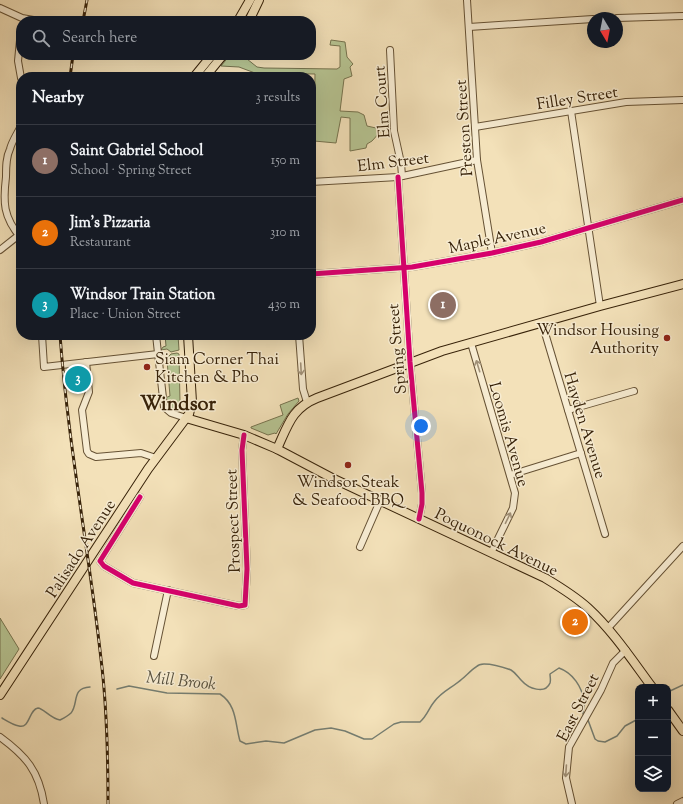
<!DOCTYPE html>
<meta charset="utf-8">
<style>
body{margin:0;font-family:"Sorts Mill Goudy",serif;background:#20242c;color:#f1f3f6}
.controls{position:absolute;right:12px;bottom:12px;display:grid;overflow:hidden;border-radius:8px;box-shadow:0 4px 16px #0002}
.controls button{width:36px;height:36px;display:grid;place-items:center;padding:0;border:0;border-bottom:1px solid #363941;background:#171b24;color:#f1f3f6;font:20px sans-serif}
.compass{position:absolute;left:587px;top:12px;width:36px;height:36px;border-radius:50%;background:#171b24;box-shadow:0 4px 16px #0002;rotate:170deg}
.you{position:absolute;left:421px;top:426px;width:14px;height:14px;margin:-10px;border:3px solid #fff;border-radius:50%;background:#1a73e8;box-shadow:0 0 0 6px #1a73e833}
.badge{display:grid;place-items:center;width:26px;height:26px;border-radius:50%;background:#db2777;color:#fff;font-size:13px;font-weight:700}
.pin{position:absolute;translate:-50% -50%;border:2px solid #fff;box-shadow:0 1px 4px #0006}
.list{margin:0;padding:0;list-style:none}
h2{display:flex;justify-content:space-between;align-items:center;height:52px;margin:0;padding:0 16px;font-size:17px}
h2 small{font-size:13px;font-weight:400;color:#9ea1a6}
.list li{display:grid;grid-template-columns:26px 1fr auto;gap:12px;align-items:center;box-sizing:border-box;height:72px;padding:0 16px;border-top:1px solid #363941}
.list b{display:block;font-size:15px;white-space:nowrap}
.list p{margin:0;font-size:13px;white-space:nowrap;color:#9ea1a6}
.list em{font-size:13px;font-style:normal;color:#9ea1a6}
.icon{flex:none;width:22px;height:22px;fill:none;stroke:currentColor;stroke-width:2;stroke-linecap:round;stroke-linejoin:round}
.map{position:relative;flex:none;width:683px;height:804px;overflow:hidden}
.search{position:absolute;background:#171b24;box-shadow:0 4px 16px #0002;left:16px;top:16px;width:300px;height:44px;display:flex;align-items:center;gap:10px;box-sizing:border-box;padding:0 14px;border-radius:16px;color:#9ea1a6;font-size:15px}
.panel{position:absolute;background:#171b24;box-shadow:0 4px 16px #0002;left:16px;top:72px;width:300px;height:268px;border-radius:16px}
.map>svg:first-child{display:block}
.green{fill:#b6c492;stroke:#76734e}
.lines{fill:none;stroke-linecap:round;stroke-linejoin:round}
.stream{stroke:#757e72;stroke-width:1.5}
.minor-casing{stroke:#665235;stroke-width:8}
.major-casing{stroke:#372209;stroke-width:10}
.minor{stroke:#f7ecd2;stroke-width:6}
.major{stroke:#f3e1b9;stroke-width:8}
.rail-casing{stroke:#372209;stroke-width:3}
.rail{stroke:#f7ecd2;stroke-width:1.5;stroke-dasharray:4.5;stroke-linecap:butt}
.cycleway-casing{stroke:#f7ecd2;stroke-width:8}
.cycleway{stroke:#d6006c;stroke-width:5}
.oneway{stroke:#a19178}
.poi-dot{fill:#8f2418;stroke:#f7ecd2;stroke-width:1.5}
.labels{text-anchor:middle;stroke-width:3;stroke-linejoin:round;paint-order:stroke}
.street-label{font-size:16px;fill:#372209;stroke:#f7ecd2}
.poi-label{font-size:16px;fill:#372209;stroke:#f7ecd2;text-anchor:end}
.water-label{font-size:17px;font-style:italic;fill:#56503e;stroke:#f7ecd2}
.district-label{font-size:20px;font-weight:bold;fill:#372209;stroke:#f7ecd2}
</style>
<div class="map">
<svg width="683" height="804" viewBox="0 0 683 804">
<rect width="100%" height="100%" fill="#f3e1b9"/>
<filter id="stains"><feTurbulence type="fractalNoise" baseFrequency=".005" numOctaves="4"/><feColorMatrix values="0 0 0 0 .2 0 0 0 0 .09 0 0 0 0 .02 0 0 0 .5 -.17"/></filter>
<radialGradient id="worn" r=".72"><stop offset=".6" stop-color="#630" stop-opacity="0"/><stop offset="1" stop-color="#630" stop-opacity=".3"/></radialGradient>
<g class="green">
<polygon points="331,40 345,42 347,57 353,64 350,67 352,76 344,79 340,111 358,112 364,115 367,126 376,128 381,131 372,141 367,144 366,148 350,151 350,118 341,117 336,143 314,141 315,74 255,73 239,67 221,66 230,55 242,55 257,67 264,68 337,69 340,67 340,46 330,45"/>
<polygon points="165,335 178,335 179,350 171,352 167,349 161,350 163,347 166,346"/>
<path d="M 177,353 L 179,354 L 180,402 L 179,406 L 175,410 C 169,409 166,404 165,398 L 170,396 L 167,360 L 163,360 L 162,358 L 168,357 L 171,354 Z"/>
<polygon points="298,398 299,401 288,414 276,434 275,433 268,435 251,428 251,427 283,415 280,405"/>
<polygon points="0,618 19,649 0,679"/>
</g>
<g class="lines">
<g class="stream">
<path d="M 117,689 L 129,686 L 167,693 L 220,694 C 237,705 235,724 240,741 L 246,744 L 266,741 L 284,743 L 315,730 L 331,728 L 345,731 L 364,739 L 372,739 L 394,724 L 401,722 L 420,722 C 427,716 429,708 434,702 C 442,691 452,688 462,679 C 467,675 471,670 476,667 C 478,665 481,664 484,664 C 493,664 503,667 511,670 C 516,673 518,677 522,681 C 528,688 545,695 550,683 C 551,680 550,677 550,674 L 559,668 C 573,673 582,687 584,701 C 585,705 583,709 583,714"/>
<polyline points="669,697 670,691 683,685"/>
<path d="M 2,718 C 7,721 13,725 19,726 C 30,729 29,709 38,708 C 43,708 51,719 60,720 C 64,718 68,716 71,713 C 79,703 71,688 90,687"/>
<polyline points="588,720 595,739 598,741 605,742 617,736 625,726 638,719"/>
</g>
<g class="minor-casing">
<g id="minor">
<polyline points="467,0 477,160 492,253"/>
<polyline points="0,8 22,18 39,21"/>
<polyline points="617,18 683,16"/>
<polyline points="469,27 593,19"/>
<polyline points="21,30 18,61 21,78"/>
<polyline points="390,50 394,131 401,163 402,176"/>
<polyline points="571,111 600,306"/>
<path d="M 21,126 C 17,134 12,141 10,149 C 6,157 6,167 6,177 C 3,202 3,217 21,238"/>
<polyline points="475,127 626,102 683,100"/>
<polyline points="398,177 410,362 422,493 422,504 419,519"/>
<polyline points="311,182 398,177 477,160"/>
<polyline points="0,250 19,235"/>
<polyline points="311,274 412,267 492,253 541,242 683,200"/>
<polyline points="542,323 605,534"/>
<polyline points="42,335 44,367 158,354"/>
<polyline points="156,335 164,407 171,413 186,418"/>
<polyline points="299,335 303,389 307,402"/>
<polyline points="471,343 515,493 513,508 491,553"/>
<polyline points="86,362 89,392 82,410 87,451 89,454 96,457 141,453 156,458"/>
<polyline points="568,410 634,391"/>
<polyline points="510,475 581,453"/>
<polyline points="140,497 100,561 104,566 133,583 239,606 245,605 247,569 242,450 244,435"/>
<polyline points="360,547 380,501"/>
<polyline points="608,628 683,546"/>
<polyline points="154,656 168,590"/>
<path d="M 0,737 C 26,756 39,771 44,804"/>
<polyline points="572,804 566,778 569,747 601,690 613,663 626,650"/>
<polyline points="677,804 683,801"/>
</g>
</g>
<g class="major-casing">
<g id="major">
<polyline points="238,21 250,0"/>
<polyline points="249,21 259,0"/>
<polyline points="194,77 212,55"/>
<polyline points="205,77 223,55"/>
<path d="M 186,418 L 244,435 L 277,449 L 332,478 L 545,578 C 560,587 575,596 588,608 C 613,631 632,660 652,687"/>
<path d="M 277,449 C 288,425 292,408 317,398 L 442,351 L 600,306 L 683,284"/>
<polyline points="0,695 148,469 189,414 192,402 188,335"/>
<polyline points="668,710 683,731"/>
</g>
</g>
<use href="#minor" class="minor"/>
<use href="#major" class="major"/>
<g class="rail-casing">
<g id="rail">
<polyline points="83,21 87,0"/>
<polyline points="70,77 73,55"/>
<path d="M 60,335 C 68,444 89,551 101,659 C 107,707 108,756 108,804"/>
</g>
</g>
<use href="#rail" class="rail"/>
<g class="cycleway-casing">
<g id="cycleway">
<polyline points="398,177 410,362 422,493 422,504 419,519"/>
<polyline points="311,274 412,267 492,253 541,242 683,200"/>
<polyline points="140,497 100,561 104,566 133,583 239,606 245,605 247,569 242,450 244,435"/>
</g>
</g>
<use href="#cycleway" class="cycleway"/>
</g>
<defs><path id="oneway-shaft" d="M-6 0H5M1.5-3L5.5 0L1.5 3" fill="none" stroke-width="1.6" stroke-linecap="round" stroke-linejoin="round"/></defs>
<g class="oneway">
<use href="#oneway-shaft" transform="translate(478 366) rotate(-107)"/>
<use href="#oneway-shaft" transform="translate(301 369) rotate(87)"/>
<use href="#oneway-shaft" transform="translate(508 518) rotate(-64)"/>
<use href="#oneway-shaft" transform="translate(566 771) rotate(94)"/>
</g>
<g class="poi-dot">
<circle cx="667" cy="338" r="4"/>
<circle cx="147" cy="367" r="4"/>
<circle cx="348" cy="465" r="4"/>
</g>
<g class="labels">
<g class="street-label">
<text transform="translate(577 97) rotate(-9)" y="6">Filley Street</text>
<text transform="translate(381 102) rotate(-94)" y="6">Elm Court</text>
<text transform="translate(463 128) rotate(-94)" y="6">Preston Street</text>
<text transform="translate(393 161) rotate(-7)" y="6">Elm Street</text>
<text transform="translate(497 237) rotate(-12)" y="6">Maple Avenue</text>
<text transform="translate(396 349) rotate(-95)" y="6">Spring Street</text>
<text transform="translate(586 425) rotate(73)" y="6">Hayden Avenue</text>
<text transform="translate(510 434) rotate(74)" y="6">Loomis Avenue</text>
<text transform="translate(232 521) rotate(-92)" y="6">Prospect Street</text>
<text transform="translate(497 541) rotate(26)" y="6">Poquonock Avenue</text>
<text transform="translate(80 548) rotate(-57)" y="6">Palisado Avenue</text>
<text transform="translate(577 707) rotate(-63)" y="6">East Street</text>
</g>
<g class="poi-label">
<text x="659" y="335">Windsor Housing<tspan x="659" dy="18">Authority</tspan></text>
<text x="155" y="364" text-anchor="start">Siam Corner Thai<tspan x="155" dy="18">Kitchen &amp; Pho</tspan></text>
<text x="348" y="487" text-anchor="middle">Windsor Steak<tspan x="348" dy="18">&amp; Seafood BBQ</tspan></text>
</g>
<g class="water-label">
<text transform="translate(181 680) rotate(6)" y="6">Mill Brook</text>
</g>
<g class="district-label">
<text x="178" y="410">Windsor</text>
</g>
</g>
<rect width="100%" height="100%" filter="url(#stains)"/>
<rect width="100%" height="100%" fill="url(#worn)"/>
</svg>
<div class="controls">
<button>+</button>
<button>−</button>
<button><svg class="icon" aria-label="layers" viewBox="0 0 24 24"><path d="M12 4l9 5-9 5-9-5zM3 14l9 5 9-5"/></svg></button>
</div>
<svg class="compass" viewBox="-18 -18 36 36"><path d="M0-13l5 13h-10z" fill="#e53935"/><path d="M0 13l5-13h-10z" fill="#9ea1a6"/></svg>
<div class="you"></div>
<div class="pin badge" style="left:443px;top:305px;background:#8d6e63">1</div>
<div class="pin badge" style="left:575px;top:622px;background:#e8710a">2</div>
<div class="pin badge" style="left:78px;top:379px;background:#0f9aa8">3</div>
<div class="search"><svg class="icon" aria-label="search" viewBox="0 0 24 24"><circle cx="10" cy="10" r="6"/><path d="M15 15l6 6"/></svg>Search here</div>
<section class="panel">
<h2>Nearby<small>3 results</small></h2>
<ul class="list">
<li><span class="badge" style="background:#8d6e63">1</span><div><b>Saint Gabriel School</b><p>School · Spring Street</p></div><em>150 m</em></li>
<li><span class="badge" style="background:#e8710a">2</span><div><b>Jim's Pizzaria</b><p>Restaurant</p></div><em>310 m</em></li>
<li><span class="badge" style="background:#0f9aa8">3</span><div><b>Windsor Train Station</b><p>Place · Union Street</p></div><em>430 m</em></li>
</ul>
</section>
</div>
